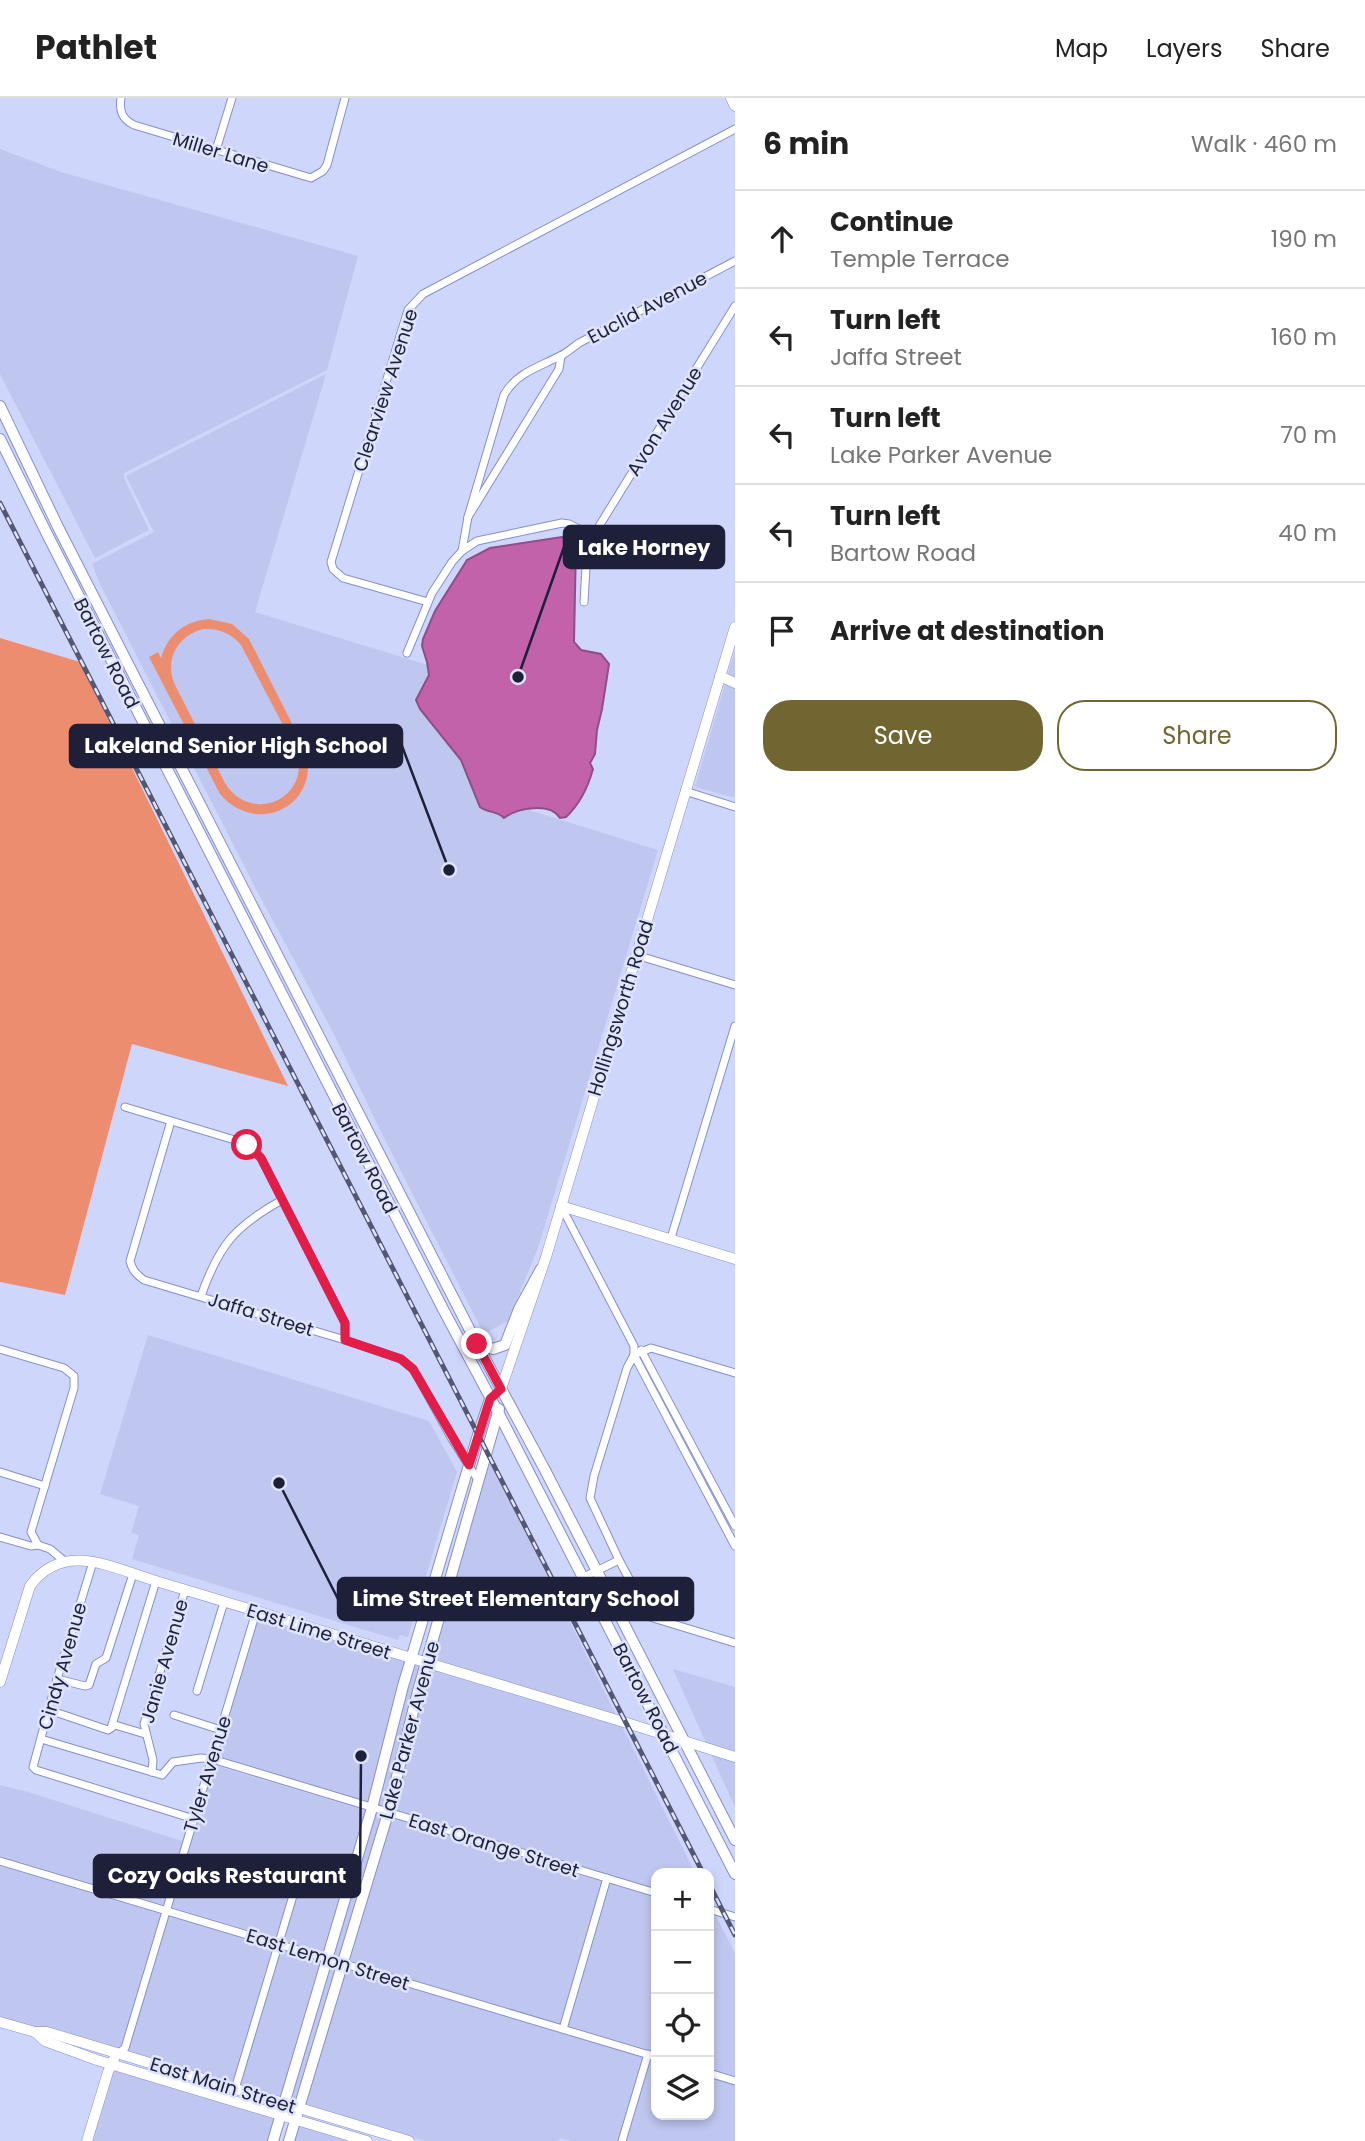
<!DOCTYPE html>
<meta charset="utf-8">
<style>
body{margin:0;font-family:Poppins,sans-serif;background:#f6f6f6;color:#222}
.controls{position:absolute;right:21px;bottom:21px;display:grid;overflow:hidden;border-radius:14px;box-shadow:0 4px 10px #0003}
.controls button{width:63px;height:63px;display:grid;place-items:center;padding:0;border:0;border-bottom:2px solid #e0e0e0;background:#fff;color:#222;font:35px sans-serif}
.stop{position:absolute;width:21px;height:21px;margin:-16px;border:5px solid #e11d48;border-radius:50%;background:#fff}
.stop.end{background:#e11d48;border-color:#fff;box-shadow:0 2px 7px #0008}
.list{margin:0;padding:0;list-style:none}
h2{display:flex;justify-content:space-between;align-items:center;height:91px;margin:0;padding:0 28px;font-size:30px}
h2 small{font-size:23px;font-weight:400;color:#767676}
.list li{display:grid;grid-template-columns:46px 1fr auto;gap:21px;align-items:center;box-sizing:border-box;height:98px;padding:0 28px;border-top:2px solid #e0e0e0}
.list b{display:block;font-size:26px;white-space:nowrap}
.list p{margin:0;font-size:23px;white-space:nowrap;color:#767676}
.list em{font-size:23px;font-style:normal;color:#767676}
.actions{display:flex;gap:14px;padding:21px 28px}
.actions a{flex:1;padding:16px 0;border:2px solid #716632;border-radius:28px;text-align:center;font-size:24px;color:#716632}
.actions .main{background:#716632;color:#fff}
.icon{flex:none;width:38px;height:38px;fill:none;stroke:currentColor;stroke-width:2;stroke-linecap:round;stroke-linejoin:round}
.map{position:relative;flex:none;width:735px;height:2043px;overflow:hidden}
header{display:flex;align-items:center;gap:42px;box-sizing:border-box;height:98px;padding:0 35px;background:#fff;border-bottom:2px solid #e0e0e0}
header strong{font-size:33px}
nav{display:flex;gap:38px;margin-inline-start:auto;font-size:24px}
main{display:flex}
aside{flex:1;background:#fff}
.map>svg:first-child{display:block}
.built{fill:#bfc6f0}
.green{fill:#ed8d70;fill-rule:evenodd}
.water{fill:#c262aa;stroke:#904e88;stroke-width:2}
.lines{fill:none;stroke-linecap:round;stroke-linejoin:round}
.street-casing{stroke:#868fcb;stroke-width:9}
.secondary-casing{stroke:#868fcb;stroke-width:11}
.primary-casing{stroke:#868fcb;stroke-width:12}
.street{stroke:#fff;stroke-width:7}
.secondary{stroke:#fff;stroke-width:10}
.primary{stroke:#fff;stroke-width:10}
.rail-casing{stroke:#535774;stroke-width:5}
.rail{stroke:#dfe4fe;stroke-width:2.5;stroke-dasharray:8;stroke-linecap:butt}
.route{stroke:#e11d48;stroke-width:9}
.labels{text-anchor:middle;stroke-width:5;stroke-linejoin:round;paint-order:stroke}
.street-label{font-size:19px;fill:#1d2038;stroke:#dfe4fe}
.leader{fill:none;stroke:#1d2038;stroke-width:2.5}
.callout-dot{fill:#1d2038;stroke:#dfe4fe;stroke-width:2.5}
.callout{fill:#1d2038;stroke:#1d2038;stroke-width:2.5}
.callout-label{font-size:21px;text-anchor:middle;font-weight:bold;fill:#fff}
</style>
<header>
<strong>Pathlet</strong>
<nav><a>Map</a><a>Layers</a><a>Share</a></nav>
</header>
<main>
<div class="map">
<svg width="735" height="2043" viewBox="0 0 735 2043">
<rect width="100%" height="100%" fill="#cfd6fc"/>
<g class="built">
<polygon points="0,51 61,74 358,158 327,272 124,375 124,380 149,432 95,460 0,276"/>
<polygon points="326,276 255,514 444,572 519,709 658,752 538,1150 508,1223 484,1236 380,1032 335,938 257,793 100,486 92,466 154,434 126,378"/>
<polygon points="735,552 735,700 695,689"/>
<polygon points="148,1237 429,1323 457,1374 408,1539 400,1537 398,1542 132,1461 139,1437 131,1435 139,1408 100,1396"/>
<polygon points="489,1360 616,1617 431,1562"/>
<polygon points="258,1520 406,1564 370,1705 217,1658"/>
<polygon points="413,1566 420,1568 385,1709 378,1707"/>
<polygon points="428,1570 622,1628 695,1775 656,1775 656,1791 393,1711"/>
<polygon points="673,1571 735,1589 735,1654 706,1645"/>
<polygon points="711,1656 735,1663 735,1709"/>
<polygon points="214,1667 367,1713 325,1855 283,1843 306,1768 299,1766 276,1840 171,1809"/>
<polygon points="0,1687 28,1694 182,1743 188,1725 164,1807 0,1758"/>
<polygon points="375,1716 382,1718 340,1859 333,1857"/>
<polygon points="390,1720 602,1784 560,1926 348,1862"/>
<polygon points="0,1768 161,1816 122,1947 117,1951 0,1919"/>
<polygon points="610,1786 656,1800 656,1954 568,1928"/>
<polygon points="709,1816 716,1818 735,1855 735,1978 709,1970"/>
<polygon points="169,1818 273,1849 232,1986 127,1954"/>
<polygon points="281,1851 323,1864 282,2000 240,1988"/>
<polygon points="330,1866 337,1868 297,2005 290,2003"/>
<polygon points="345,1870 643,1959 618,2043 571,2043 561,2040 557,2043 425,2043 304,2007"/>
<polygon points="650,1962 656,1963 656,2017 709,2017 709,1979 735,1987 735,2043 626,2043"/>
<polygon points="113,1971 276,2020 269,2043 92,2043"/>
<polygon points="299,2027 351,2043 294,2043"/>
</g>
<g class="green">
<path d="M 209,521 L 232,526 L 249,541 L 306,653 C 320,708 257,739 220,696 L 149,559 L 158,554 L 161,560 C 168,536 185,523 209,521 ZM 203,531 C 219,530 231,535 241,547 L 295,650 C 315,698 252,729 225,685 L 175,587 C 164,562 177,538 203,531 Z"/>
<polygon points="0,540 80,564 288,988 132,946 65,1197 0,1184"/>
</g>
<path class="water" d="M 562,439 L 573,442 L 576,446 L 574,544 L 581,552 L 601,556 L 609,566 L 602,611 L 597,632 L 595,656 L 590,665 L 593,671 C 588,689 580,706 566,719 L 560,720 C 550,704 517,710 504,720 C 498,713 488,715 480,709 L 461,662 L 420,611 L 416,602 L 429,577 L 427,564 L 422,548 L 423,541 L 435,513 L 467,462 L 490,450 Z"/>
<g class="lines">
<g class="street-casing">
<g id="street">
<path d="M 121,0 C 119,13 122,21 134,27 L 311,80 L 323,73 L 327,67 L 345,0"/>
<polyline points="216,52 232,0"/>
<path d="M 468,419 L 504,297 C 516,275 539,269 560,258 C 567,255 573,249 579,245 L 735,163"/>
<polyline points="593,438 735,208"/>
<polyline points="462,453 468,419 559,271 561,258"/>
<polyline points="428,504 343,480 333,471 331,464 408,212 423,196 735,31"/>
<polyline points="407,555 432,495 452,464 462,453 477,443 562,425 569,426 593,438 587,452 584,504"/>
<polyline points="685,693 735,709"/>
<polyline points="636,857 735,887"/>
<polyline points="125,1009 238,1043 253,1050 261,1060 345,1225 345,1242"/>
<path d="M 171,1023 L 130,1163 C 132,1172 136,1176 144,1182 L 345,1242 L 401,1261 L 413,1271 L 419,1281 L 452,1341 L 478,1382"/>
<polyline points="561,1108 634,1248 634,1257 735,1448"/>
<polyline points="671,1140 735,928"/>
<path d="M 201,1198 C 219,1147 235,1128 282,1102"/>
<polyline points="0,1251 64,1270 74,1278 74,1290 31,1434 38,1447 50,1451 63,1462"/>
<polyline points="641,1252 735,1428"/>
<polyline points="735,1275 651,1250 634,1257 627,1270 594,1378 590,1400 619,1462 647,1514 653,1520 735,1545"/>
<polyline points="0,1374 45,1388"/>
<polyline points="0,1439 31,1448 38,1447"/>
<polyline points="93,1464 57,1581 33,1669 36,1672 194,1721"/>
<polyline points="584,1479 619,1462"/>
<polyline points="57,1581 85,1588 89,1587 96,1566 106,1560 133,1476"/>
<polyline points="197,1593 224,1504"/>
<polyline points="49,1612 108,1632 115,1627 145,1636"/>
<polyline points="174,1617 221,1632"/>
<polyline points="111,1630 156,1483"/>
<polyline points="41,1641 162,1677 173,1664 201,1660 212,1661 656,1795"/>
<polyline points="152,1674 153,1662 144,1626 185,1492"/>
<polyline points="0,1763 656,1959"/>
<polyline points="709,1811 735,1819"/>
<polyline points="563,1931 607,1780"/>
<polyline points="118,1956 125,1950 256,1514"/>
<polyline points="709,1975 735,1983"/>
<polyline points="235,1991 301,1771"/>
<polyline points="622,2043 648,1956"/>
</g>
</g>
<g class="secondary-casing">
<g id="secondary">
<polyline points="731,0 735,8"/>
<polyline points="720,578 735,585"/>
<polyline points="561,1108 735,1161"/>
<polyline points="501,1291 546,1159 735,529"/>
<path d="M 0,1584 L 30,1488 C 64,1442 112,1470 156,1483 L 627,1625 L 735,1659"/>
<polyline points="0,1924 35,1934 47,1934 409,2043"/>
<polyline points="35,1934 45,1943 97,1962 367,2043"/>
<polyline points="87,2043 108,1974 114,1961"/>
</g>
</g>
<g class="primary-casing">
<g id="primary">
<polyline points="0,308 58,429 125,560 477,1246 545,1372 735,1742"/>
<polyline points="0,341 47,436 443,1211 498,1314 735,1776"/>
<polyline points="477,1246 493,1251 505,1247 519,1211 541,1171"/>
<polyline points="273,2043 372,1710 403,1588 478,1337 490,1301 493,1298"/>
<polyline points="289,2043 388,1715 418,1593 499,1311"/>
</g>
</g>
<use href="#street" class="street"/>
<use href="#secondary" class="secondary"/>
<use href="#primary" class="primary"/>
<g class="rail-casing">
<g id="rail">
<polyline points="0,405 703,1775"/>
<polyline points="709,1786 735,1837"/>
</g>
</g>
<use href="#rail" class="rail"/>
</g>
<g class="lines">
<polyline class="route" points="247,1047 261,1060 345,1225 345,1242 401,1261 413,1271 469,1367 490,1301 501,1291 477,1246"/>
</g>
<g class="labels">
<g class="street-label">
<text transform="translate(221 54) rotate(17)" y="7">Miller Lane</text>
<text transform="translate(647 209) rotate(-28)" y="7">Euclid Avenue</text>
<text transform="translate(385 292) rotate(-72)" y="7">Clearview Avenue</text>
<text transform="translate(664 323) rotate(-58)" y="7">Avon Avenue</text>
<text transform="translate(107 555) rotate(63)" y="7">Bartow Road</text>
<text transform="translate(620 910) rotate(-73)" y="7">Hollingsworth Road</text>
<text transform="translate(365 1060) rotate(63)" y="7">Bartow Road</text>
<text transform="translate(261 1216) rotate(17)" y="7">Jaffa Street</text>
<text transform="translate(319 1533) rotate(17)" y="7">East Lime Street</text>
<text transform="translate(164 1563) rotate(-74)" y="7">Janie Avenue</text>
<text transform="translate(62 1568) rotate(-74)" y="7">Cindy Avenue</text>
<text transform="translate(646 1600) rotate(63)" y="7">Bartow Road</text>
<text transform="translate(409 1632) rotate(-75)" y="7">Lake Parker Avenue</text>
<text transform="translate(207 1676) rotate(-73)" y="7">Tyler Avenue</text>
<text transform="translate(494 1747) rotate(17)" y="7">East Orange Street</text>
<text transform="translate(328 1861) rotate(17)" y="7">East Lemon Street</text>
<text transform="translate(223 1987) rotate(17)" y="7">East Main Street</text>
</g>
</g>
<path class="leader" d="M518 579L564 449M449 772L402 648M279 1385L338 1501M361 1658L360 1778"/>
<g class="callout-dot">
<circle cx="518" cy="579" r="7"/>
<circle cx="449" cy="772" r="7"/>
<circle cx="279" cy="1385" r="7"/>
<circle cx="361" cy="1658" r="7"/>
</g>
<g class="callout">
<rect x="564" y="428" width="160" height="42" rx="7"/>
<rect x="70" y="627" width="332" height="42" rx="7"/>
<rect x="338" y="1480" width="355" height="42" rx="7"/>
<rect x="94" y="1757" width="266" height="42" rx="7"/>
</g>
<g class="callout-label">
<text x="644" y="457">Lake Horney</text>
<text x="236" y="655">Lakeland Senior High School</text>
<text x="516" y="1508">Lime Street Elementary School</text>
<text x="227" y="1785">Cozy Oaks Restaurant</text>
</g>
</svg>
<div class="controls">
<button>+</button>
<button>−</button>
<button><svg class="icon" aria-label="locate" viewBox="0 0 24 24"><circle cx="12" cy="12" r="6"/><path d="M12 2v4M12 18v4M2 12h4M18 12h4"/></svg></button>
<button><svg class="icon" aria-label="layers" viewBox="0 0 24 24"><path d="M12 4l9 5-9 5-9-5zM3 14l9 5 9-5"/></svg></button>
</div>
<div class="stop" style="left:247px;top:1047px"></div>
<div class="stop end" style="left:477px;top:1246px"></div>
</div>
<aside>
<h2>6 min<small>Walk · 460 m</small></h2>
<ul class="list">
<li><svg class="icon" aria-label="ahead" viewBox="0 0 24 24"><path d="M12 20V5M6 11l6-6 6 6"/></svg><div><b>Continue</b><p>Temple Terrace</p></div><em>190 m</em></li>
<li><svg class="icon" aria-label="left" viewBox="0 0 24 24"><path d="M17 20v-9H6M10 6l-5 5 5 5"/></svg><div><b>Turn left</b><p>Jaffa Street</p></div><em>160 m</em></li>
<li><svg class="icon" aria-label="left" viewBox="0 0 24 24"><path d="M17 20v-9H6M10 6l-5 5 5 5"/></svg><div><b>Turn left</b><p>Lake Parker Avenue</p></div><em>70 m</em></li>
<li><svg class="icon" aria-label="left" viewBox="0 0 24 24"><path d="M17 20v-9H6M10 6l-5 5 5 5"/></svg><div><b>Turn left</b><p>Bartow Road</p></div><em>40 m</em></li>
<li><svg class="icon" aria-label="arrive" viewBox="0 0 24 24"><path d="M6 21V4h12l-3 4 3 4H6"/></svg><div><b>Arrive at destination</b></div></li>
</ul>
<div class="actions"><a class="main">Save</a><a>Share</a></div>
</aside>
</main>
